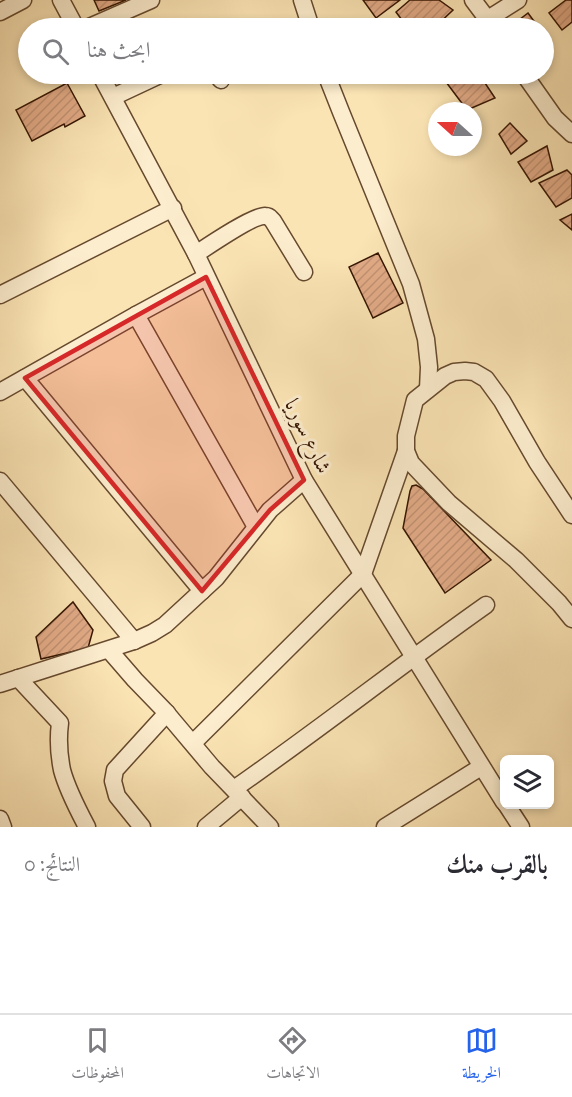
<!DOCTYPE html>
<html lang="ar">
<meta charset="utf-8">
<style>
body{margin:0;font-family:"IM FELL Great Primer",Amiri,serif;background:#f7f7f7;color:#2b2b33;direction:rtl}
.controls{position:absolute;right:18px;bottom:18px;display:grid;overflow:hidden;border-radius:9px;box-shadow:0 3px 9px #0003}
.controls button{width:54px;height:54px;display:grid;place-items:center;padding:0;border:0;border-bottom:2px solid #e1e1e2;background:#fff;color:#2b2b33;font:30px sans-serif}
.compass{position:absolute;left:428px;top:102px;width:54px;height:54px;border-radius:50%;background:#fff;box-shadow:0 3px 9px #0003;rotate:291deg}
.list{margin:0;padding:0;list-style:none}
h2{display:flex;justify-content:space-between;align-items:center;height:78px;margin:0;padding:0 24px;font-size:26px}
h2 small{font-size:20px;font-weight:400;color:#7c7c81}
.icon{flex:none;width:33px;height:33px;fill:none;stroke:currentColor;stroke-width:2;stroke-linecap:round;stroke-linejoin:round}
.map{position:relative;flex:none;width:572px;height:827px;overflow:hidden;direction:ltr}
.search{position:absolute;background:#fff;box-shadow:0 3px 9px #0003;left:18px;right:18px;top:18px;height:66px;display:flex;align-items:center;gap:15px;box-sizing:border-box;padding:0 21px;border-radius:33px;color:#7c7c81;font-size:22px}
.sheet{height:186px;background:#fff}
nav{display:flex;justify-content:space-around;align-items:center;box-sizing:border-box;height:84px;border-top:2px solid #e1e1e2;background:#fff;font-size:16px;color:#7c7c81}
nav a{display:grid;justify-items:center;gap:3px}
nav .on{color:#2563eb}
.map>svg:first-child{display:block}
.building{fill:url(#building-hatch);stroke:#351502;stroke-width:1.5}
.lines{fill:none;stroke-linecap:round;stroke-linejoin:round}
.minor-casing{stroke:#66492e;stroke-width:19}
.minor{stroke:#fcedce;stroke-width:16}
.marked{fill:#d62828;fill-opacity:0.2;stroke:#d62828;stroke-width:4.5;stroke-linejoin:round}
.labels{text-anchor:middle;stroke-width:6;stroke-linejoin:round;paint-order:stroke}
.street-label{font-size:21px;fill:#351502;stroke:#fcedce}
</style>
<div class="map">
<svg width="572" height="827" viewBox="0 0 572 827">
<defs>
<pattern id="building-hatch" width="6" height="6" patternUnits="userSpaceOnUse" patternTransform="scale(1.5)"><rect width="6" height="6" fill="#e2ab87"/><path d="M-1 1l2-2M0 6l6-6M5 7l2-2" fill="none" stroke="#c29273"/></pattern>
</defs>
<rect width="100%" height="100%" fill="#fbe4b4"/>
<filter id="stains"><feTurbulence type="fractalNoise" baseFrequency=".00333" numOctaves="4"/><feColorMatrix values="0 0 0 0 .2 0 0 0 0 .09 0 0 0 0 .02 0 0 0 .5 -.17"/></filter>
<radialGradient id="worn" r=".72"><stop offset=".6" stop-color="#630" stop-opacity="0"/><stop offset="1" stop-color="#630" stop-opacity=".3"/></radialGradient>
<g class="building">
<polygon points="94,0 126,0 99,11"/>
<polygon points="363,0 400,0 376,18"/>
<polygon points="410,0 439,0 453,10 434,28 408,28 396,12"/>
<polygon points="566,0 572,0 572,22 562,30 549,13"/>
<polygon points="528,13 539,28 513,28 511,26"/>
<polygon points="440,74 479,74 495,98 467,110"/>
<polygon points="67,83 85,116 65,127 64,124 32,141 16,110"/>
<polygon points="510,123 527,141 511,154 499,134"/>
<polygon points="547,146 553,170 531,182 518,162"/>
<polygon points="567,170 572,175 572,198 556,207 539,183"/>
<polygon points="572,214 572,230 560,220"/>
<polygon points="378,253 403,303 373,318 349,267"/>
<polygon points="416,485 423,489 491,560 445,593 403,528 410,491 412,486"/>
<polygon points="73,602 93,630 88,648 41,659 36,637"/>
</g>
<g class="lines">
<g class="minor-casing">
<g id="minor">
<polyline points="61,0 76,28"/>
<polyline points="302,0 311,28"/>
<polyline points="473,0 494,28"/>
<polyline points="0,12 23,0"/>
<polyline points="488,19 518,0"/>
<polyline points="87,28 151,0"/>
<polyline points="100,74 196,254 304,480 504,802"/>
<polyline points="216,74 221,80"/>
<polyline points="326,74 341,112 411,284 426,339 429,367 428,389"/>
<polyline points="524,74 555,118 572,134"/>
<polyline points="113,97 162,74"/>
<path d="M 196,254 C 208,246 254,215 265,216 C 270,216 270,218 273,221 L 304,272"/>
<polyline points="0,295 173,208"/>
<polyline points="136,315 256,527"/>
<polyline points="25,378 202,591"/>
<polyline points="0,392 136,315 206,277"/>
<polyline points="0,481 134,641"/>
<polyline points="572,515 537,462 502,401 486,379 474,372 465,371 454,372 445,376 415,400 406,436 406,451 411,463 449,503 516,560 559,603 572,619"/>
<polyline points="109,650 135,680 164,710 212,767 270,827"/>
<path d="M 18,678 L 60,723 C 58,738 59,755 62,770 C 67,789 78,810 87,827"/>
<polyline points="0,684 134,641 152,633 165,625 216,578 270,510 304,480"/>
<polyline points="193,743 363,574 406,451"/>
<path d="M 234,789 C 320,729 401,665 486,605"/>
<polyline points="506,804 521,827"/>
<polyline points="0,819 3,827"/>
<polyline points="142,827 117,796 113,781 115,770 167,713"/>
<polyline points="206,827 242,797"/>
<polyline points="385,827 481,767"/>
</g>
</g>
<use href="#minor" class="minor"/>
</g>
<path class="marked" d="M 206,277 L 304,480 L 270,510 L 202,591 L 25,378 Z"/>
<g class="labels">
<g class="street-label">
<text transform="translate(308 436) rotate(64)" y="7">شارع سوريا</text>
</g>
</g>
<rect width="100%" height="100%" filter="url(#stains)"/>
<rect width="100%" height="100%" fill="url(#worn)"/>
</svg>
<div class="controls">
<button><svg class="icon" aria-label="layers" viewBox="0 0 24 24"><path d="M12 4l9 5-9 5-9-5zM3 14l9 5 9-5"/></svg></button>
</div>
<svg class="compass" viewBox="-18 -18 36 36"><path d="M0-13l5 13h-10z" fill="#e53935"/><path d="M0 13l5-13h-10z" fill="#7c7c81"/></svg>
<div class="search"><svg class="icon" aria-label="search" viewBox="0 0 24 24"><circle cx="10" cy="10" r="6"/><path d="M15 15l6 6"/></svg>ابحث هنا</div>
</div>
<section class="sheet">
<h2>بالقرب منك<small>النتائج: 0</small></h2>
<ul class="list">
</ul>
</section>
<nav>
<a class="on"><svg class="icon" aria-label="map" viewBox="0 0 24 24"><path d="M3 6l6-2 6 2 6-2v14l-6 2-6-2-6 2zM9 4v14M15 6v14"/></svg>الخريطة</a>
<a><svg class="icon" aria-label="directions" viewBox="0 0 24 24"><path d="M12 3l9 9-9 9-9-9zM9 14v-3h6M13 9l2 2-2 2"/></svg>الاتجاهات</a>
<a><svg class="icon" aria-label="saved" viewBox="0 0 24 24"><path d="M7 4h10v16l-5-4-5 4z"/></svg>المحفوظات</a>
</nav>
